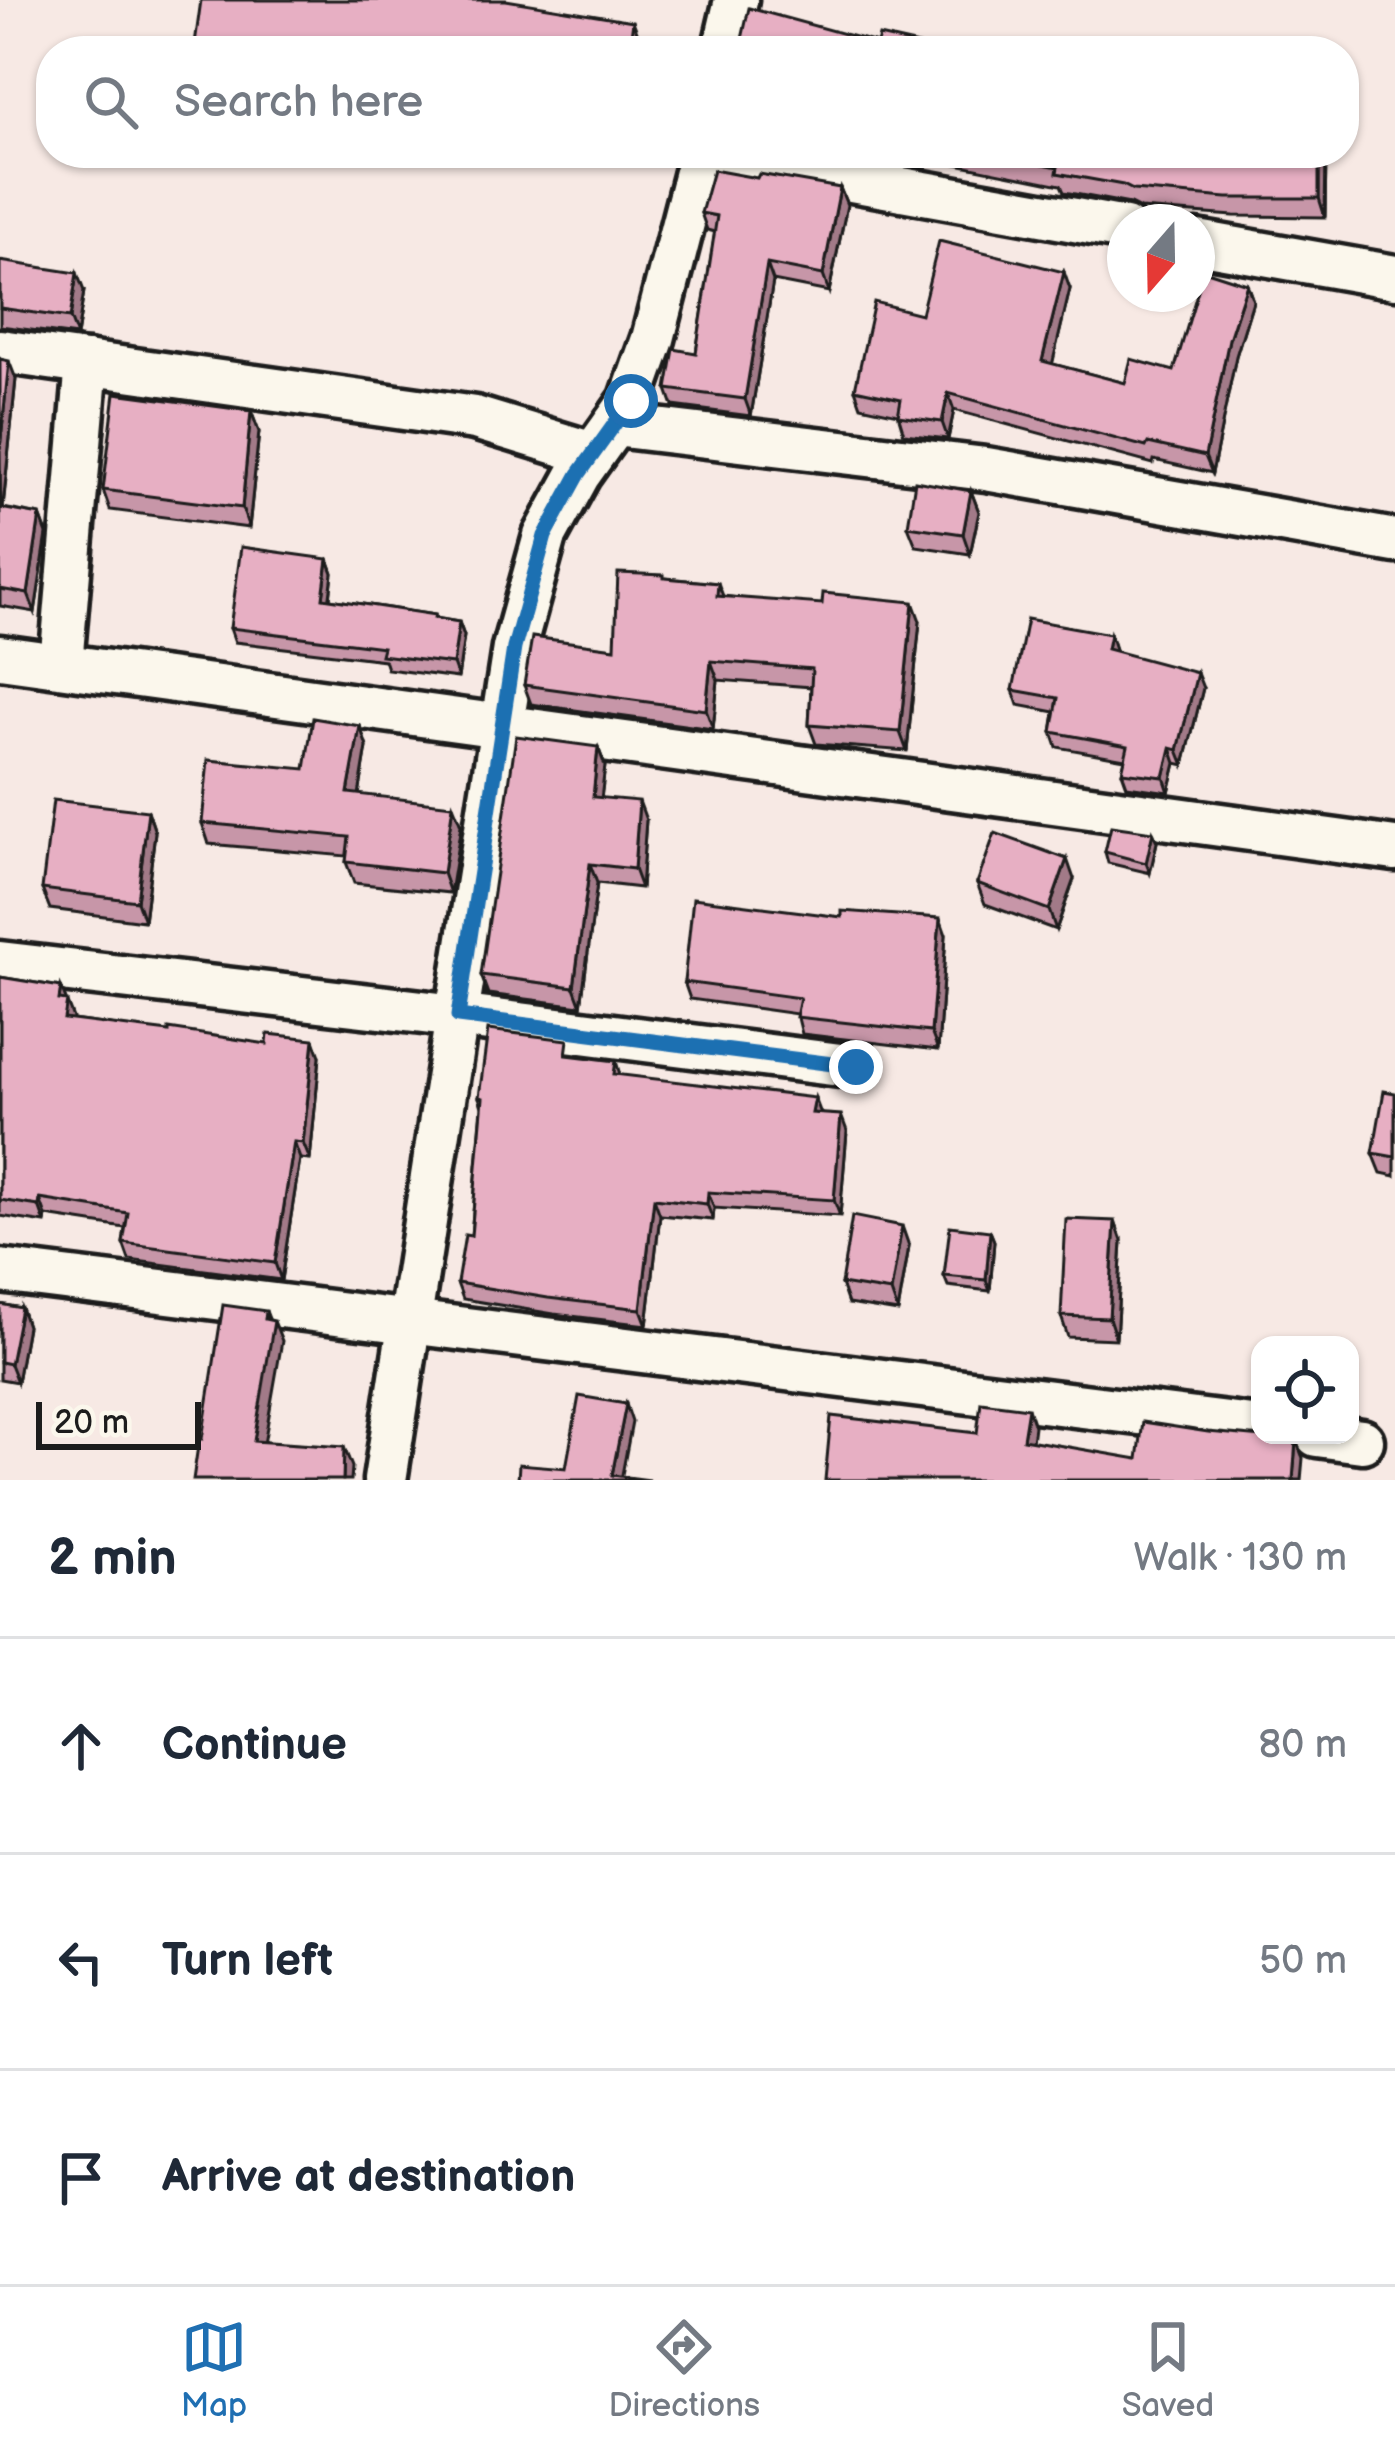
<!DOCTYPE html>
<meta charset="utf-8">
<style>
body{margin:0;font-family:"Balsamiq Sans",sans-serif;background:#f6f6f7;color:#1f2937}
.controls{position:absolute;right:36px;bottom:36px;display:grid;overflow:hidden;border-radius:24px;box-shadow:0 3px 9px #0004}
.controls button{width:108px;height:108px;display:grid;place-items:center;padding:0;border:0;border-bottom:3px solid #e0e1e3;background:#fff;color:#1f2937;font:60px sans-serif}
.compass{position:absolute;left:1107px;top:204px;width:108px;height:108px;border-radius:50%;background:#fff;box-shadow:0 3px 9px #0004;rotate:200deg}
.scale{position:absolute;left:36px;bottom:30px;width:165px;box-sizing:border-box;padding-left:12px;border:6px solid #1c1c1c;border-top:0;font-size:33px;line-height:42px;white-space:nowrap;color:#1c1c1c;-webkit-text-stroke:9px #fbf7ec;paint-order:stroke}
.stop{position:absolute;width:36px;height:36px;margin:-27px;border:9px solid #1f6fb2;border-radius:50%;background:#fff}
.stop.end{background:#1f6fb2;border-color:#fff;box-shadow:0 3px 12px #0008}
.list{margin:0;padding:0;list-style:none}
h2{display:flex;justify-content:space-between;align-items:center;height:156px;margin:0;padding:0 48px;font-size:51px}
h2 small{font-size:39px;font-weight:400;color:#747a83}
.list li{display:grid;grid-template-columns:78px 1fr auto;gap:36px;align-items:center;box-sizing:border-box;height:216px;padding:0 48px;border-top:3px solid #e0e1e3}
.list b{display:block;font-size:45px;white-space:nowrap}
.list em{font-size:39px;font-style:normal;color:#747a83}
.icon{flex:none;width:66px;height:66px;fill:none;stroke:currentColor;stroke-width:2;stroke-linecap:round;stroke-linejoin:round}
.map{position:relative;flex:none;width:1395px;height:1480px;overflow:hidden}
.search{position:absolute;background:#fff;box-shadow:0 3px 9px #0004;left:36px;right:36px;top:36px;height:132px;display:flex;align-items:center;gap:30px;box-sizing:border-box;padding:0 42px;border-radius:48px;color:#747a83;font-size:45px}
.sheet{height:804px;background:#fff}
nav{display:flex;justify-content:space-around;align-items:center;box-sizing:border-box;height:168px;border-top:3px solid #e0e1e3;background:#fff;font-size:33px;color:#747a83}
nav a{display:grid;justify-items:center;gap:6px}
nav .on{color:#1f6fb2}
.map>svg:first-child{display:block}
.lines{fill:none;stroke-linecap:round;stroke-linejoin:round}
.minor-casing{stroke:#1c1c1c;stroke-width:51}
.minor{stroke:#fbf7ec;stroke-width:42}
.wall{fill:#c796a8;stroke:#1c1c1c;stroke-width:3}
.shaded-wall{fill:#a27a88;stroke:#1c1c1c;stroke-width:3}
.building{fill:#e7afc3;stroke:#1c1c1c;stroke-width:3}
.route{stroke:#1f6fb2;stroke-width:15}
</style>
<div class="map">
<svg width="1395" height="1480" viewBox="0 0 1395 1480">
<rect width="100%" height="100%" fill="#f7e9e4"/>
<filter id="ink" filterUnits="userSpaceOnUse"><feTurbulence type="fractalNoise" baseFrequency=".00833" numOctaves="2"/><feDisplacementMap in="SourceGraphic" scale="24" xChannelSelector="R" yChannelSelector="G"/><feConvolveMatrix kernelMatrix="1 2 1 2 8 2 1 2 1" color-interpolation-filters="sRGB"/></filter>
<g filter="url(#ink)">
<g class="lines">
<g class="minor-casing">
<g id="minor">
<polyline points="724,51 736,0"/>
<polyline points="701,153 1125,229"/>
<polyline points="1197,242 1395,277"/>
<polyline points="0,351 475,418 593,454"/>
<polyline points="614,425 986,469 1395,541"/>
<polyline points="0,657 1395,849"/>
<polyline points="61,664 87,363"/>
<polyline points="0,963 457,1016 856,1067"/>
<polyline points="0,1271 1260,1428"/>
<polyline points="1317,1435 1362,1441"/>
<polyline points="385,1480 514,648 545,536 579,474 631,401 653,339 701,153"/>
</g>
</g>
<use href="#minor" class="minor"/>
</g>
<g class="wall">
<polygon points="846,153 1326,153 1325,217 1234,216 1140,209 1130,204 1064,192 1061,185 907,154 905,164"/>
<polygon points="757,178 840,188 847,205 829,292 773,281 751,416 673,406 667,389 696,353 715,232 707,230 701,213"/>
<polygon points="0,261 84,291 77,336 0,326"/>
<polygon points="1247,284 1253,301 1236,356 1212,473 1154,460 1153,464 954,410 948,439 904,434 898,414 861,406 855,389 921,314 1070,289 1052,364 1125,383 1174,371"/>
<polygon points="0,359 16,379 3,508 40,515 47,534 35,612 0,606"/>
<polygon points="251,411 259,432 249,528 110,510 103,490"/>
<polygon points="971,491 979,512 970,554 916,546 908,526"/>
<polygon points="328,559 333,573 330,599 435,615 436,618 459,622 464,636 458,678 387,669 384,660 235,642 230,628"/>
<polygon points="666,578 718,583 723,596 920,621 907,751 816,744 809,725 811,687 718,680 713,729 531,704 524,685 615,648"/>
<polygon points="1110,634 1115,651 1203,688 1184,765 1176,763 1169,792 1127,786 1122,772 1125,759 1057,747 1052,732 1055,712 1018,705 1013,690"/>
<polygon points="360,726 367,747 359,794 461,825 450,893 354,883 346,862 347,856 209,844 202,823 305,769"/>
<polygon points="598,747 605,766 601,797 646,820 641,888 597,883 581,1006 488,994 481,975"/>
<polygon points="148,811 155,832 144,921 50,909 42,889"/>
<polygon points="1153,832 1157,842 1150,873 1108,863 1105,852"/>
<polygon points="1074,879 1056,930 985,904 977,883"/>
<polygon points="946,935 938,1050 802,1034 797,1014 690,999 684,982"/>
<polygon points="0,977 61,987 73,1020 320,1056 310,1160 300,1159 281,1280 129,1260 123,1243 125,1228 46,1216 45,1223 0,1216"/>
<polygon points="574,1056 616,1061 620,1075 821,1114 847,1131 840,1216 714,1208 713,1220 660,1215 647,1325 554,1314 463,1299 457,1283 471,1236 482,1107 479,1097"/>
<polygon points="1395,1093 1395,1176 1381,1173 1373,1153"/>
<polygon points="990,1231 994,1241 990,1291 948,1286 944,1276"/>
<polygon points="1122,1241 1116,1339 1068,1337 1061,1316"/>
<polygon points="909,1246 898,1312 848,1304 841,1284"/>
<polygon points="0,1304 21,1308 27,1326 17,1382 0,1379"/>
</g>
<g class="shaded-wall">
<polygon points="633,21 643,47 642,51 629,51"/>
<polygon points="1319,153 1326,153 1325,217 1319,198"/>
<polygon points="840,188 847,205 829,292 823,275"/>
<polygon points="767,264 773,281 751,416 745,399"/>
<polygon points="1064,272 1070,289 1049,378 1042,361"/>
<polygon points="77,273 84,291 77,336 70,318"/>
<polygon points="1247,284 1253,301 1236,356 1212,473 1205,456 1229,339"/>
<polygon points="9,361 16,379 1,525 0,449"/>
<polygon points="948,393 954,410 948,439 942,422"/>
<polygon points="251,411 259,432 249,528 242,508"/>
<polygon points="971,491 979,512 970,554 963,534"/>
<polygon points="40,515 47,534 35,612 28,594"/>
<polygon points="328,559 333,573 328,612 323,598"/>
<polygon points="913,602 920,621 907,751 900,732"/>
<polygon points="459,622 464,636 458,678 453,664"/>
<polygon points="1110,634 1115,649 1112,664 1107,649"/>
<polygon points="711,661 718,680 713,729 706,710"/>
<polygon points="1197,673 1203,688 1184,765 1178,750"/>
<polygon points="360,726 367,747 356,813 348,793"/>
<polygon points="598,747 605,766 599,816 593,797"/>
<polygon points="1171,748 1176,763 1169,792 1164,777"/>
<polygon points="639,801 646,820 641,888 634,869"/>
<polygon points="453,805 461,825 450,893 443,873"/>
<polygon points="148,811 155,832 144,921 137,901"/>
<polygon points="1153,832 1157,842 1150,873 1146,863"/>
<polygon points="1067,859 1074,879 1056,930 1049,910"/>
<polygon points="590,864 597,883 581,1006 574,987"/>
<polygon points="940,918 946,935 938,1050 931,1032"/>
<polygon points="61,987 73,1018 70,1036 59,1000"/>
<polygon points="314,1039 320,1056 310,1160 303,1143"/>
<polygon points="815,1098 821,1114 812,1113"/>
<polygon points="841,1115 847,1131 840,1216 834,1200"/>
<polygon points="294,1142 300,1159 281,1280 275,1263"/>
<polygon points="708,1192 714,1208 713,1220 707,1204"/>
<polygon points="654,1198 660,1215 647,1325 641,1309"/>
<polygon points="40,1199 46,1216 45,1223 39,1206"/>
<polygon points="1115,1221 1122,1241 1116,1339 1109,1318"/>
<polygon points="902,1226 909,1246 898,1312 891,1292"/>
<polygon points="990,1231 994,1241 990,1291 986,1280"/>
<polygon points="21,1308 27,1326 17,1382 10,1364"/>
<polygon points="266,1311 273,1329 274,1321 282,1341 261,1461 254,1441"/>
<polygon points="626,1404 632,1422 621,1480 612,1475"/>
<polygon points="1028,1408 1034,1426 1030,1457 1023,1439"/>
<polygon points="1296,1440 1303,1458 1301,1480 1293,1480"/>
<polygon points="344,1447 352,1467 351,1480 343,1480"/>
</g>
<g class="building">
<polygon points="201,0 506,0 633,21 629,51 194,51"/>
<polygon points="749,8 877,43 879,36 945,51 733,51 742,39"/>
<polygon points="990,153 1319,153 1319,198 1227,198 1133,190 1123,185 1057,173 1058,167"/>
<polygon points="713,170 757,178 759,174 840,188 823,275 767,264 745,399 667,389 674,349 696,353 717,216 701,213"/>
<polygon points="939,241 1064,272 1042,361 1125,383 1131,359 1174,371 1204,270 1247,284 1229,339 1205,456 1148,443 1146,447 948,393 942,422 898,416 901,399 855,389 874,302 921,314"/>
<polygon points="0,261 77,273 70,318 0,308"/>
<polygon points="0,359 9,361 0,449"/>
<polygon points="115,393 251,411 242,508 103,490"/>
<polygon points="915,481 971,491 963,534 908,526"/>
<polygon points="0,508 40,515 28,594 0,589"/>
<polygon points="241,547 328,559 323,598 435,615 434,618 459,622 453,664 381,655 383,647 230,628"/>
<polygon points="618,573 664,575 664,578 718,583 717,596 822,604 823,593 913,602 900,732 809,725 812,669 711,661 706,710 524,685 532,637 615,648"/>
<polygon points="1027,619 1110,634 1107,649 1197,673 1178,750 1171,748 1164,777 1122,772 1128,746 1052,732 1058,698 1013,690"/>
<polygon points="313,718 360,726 348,793 453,805 443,873 346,862 349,837 202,823 208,760 305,769"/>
<polygon points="516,736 598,747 593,797 639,801 634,869 590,864 574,987 481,975"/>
<polygon points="53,800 148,811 137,901 42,889"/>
<polygon points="1111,826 1153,832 1146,863 1105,852"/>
<polygon points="995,833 1067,859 1049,910 977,883"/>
<polygon points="693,898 842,917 842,911 940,918 931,1032 796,1017 800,998 684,982"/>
<polygon points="0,977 61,987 59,1000 67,1001 64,1019 169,1032 169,1029 267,1044 268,1034 314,1039 303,1143 294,1142 275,1263 123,1243 128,1213 40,1199 39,1206 0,1200"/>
<polygon points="488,1030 568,1040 566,1055 616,1061 614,1074 815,1098 812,1113 841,1115 834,1200 708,1192 707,1204 654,1198 641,1309 548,1298 457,1283 465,1235 471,1236 483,1098 479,1097"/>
<polygon points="1384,1091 1395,1093 1395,1157 1373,1153"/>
<polygon points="852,1216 902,1226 891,1292 841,1284"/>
<polygon points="1066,1219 1115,1221 1109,1318 1061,1316"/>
<polygon points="950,1226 990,1231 986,1280 944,1276"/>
<polygon points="0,1304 21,1308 10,1364 0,1362"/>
<polygon points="223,1305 266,1311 265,1319 274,1321 254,1441 344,1447 343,1480 193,1480 199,1439 202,1439"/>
<polygon points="579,1396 626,1404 612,1475 650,1480 518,1480 519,1464 566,1468"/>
<polygon points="981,1402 1028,1408 1023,1439 1138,1459 1143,1422 1208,1432 1296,1440 1293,1480 825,1480 831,1416 977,1433"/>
</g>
</g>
<g class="lines" filter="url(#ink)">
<polyline class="route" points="631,401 579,474 545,536 514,648 458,1016 856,1067"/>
</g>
</svg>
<div class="controls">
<button><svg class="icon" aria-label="locate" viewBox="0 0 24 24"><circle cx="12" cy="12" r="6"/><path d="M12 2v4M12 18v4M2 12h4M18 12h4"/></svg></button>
</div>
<svg class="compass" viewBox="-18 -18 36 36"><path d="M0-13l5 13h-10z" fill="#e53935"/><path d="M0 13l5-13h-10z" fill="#747a83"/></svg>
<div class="scale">20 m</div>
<div class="stop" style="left:631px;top:401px"></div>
<div class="stop end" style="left:856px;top:1067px"></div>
<div class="search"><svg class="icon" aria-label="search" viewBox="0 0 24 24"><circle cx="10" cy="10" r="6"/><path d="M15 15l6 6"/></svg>Search here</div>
</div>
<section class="sheet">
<h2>2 min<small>Walk · 130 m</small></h2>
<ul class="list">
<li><svg class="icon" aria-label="ahead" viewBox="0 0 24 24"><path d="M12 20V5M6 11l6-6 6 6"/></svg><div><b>Continue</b></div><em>80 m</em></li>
<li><svg class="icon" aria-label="left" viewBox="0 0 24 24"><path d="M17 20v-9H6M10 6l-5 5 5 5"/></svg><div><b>Turn left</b></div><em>50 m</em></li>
<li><svg class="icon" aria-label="arrive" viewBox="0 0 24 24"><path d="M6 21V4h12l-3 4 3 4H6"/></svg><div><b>Arrive at destination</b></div></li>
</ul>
</section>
<nav>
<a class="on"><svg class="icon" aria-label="map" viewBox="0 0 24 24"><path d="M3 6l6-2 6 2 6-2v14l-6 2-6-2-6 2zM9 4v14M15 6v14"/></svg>Map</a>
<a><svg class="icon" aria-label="directions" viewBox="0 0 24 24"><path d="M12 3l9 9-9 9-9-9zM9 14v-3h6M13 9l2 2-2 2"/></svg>Directions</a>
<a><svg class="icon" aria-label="saved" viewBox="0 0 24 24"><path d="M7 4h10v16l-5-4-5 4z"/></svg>Saved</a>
</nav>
